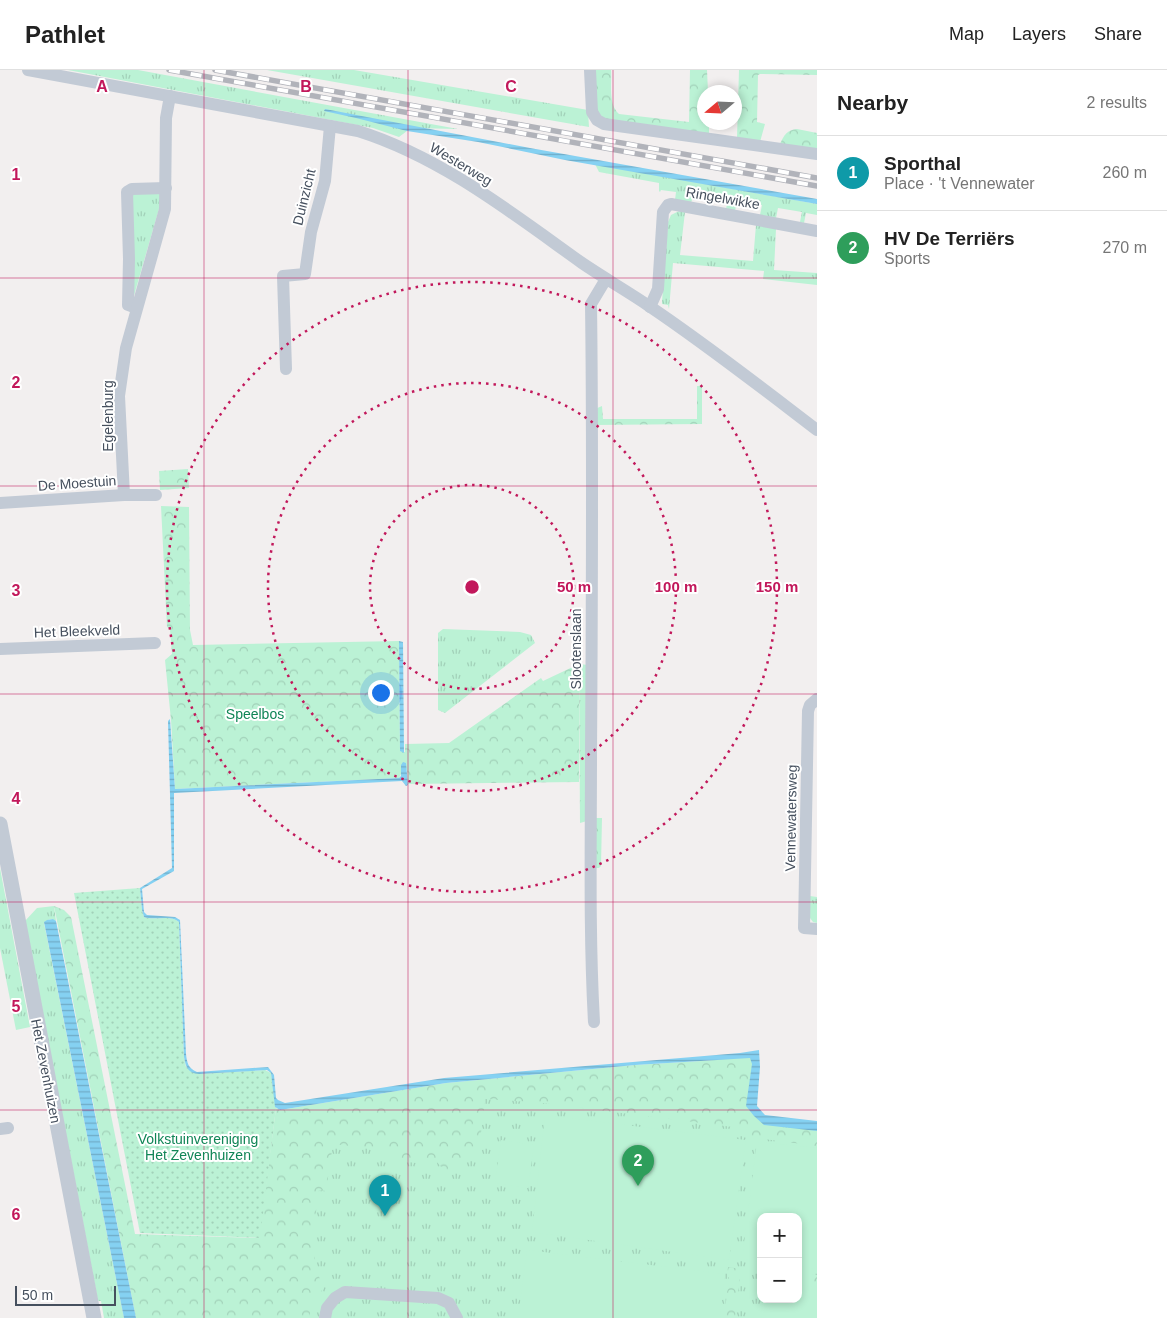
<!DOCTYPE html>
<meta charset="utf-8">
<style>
body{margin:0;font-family:Helvetica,sans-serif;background:#f6f6f6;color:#222}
.controls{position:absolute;right:15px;bottom:15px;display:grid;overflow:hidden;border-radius:10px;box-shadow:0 2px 8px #0003}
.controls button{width:45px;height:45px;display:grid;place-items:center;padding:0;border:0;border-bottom:1px solid #e0e0e0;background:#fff;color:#222;font:25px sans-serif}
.compass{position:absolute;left:697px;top:15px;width:45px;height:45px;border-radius:50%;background:#fff;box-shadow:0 2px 8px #0003;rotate:251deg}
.scale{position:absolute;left:15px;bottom:12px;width:101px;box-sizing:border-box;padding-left:5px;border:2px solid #46505e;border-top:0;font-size:14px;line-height:18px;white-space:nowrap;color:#46505e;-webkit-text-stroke:4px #fff;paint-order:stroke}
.you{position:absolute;left:380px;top:622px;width:18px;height:18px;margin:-12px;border:4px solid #fff;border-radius:50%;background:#1a73e8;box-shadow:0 0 0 8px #1a73e833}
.badge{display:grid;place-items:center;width:32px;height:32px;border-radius:50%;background:#0b8043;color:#fff;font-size:16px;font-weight:700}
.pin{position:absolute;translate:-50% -41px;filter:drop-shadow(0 1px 2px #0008)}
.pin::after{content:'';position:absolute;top:26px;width:18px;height:15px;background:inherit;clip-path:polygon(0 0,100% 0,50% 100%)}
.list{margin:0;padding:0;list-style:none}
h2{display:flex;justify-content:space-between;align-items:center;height:65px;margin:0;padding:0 20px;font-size:21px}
h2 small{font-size:16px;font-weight:400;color:#767676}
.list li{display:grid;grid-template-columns:32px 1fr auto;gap:15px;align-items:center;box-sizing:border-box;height:75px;padding:0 20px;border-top:1px solid #e0e0e0}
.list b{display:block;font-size:19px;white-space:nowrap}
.list p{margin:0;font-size:16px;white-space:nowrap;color:#767676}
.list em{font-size:16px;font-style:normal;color:#767676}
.map{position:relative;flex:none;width:817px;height:1248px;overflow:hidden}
header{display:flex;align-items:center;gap:30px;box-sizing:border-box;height:70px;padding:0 25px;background:#fff;border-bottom:1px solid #e0e0e0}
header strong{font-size:24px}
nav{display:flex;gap:28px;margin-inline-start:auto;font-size:18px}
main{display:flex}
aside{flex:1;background:#fff}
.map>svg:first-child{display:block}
.grass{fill:url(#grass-tufts);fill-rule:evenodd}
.forest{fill:url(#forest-crowns)}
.garden{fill:url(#garden-dots)}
.pitch{fill:#bbf2d5}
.water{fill:url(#water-rules)}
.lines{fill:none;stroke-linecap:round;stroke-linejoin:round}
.minor{stroke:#c2cad5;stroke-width:12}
.tertiary{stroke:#c2cad5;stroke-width:15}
.rail-casing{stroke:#b1b3ba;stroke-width:5.5}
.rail{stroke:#fff;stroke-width:4;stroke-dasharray:11;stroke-linecap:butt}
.grid{fill:none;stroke:#c2185b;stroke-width:1;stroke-opacity:0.55}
.ring{fill:none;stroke:#c2185b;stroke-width:2.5;stroke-dasharray:2.5 5}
.labels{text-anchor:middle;stroke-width:4;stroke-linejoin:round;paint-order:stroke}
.street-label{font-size:14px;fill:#46505e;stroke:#fff}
.park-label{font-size:14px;fill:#108556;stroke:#fff}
.grid-label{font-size:16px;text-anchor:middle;font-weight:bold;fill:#c2185b;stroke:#fff;stroke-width:4;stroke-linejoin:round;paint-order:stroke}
.centre{fill:#c2185b;stroke:#fff;stroke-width:2.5}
.ring-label{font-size:15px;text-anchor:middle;font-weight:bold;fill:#c2185b;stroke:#fff;stroke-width:4;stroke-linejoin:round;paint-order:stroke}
</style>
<header>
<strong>Pathlet</strong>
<nav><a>Map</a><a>Layers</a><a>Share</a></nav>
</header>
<main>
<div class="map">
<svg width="817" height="1248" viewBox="0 0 817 1248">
<defs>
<pattern id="grass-tufts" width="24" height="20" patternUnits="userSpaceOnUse" patternTransform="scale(1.25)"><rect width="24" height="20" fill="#bbf2d5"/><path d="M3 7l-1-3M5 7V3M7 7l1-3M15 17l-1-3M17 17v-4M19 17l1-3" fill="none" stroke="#a2d1b9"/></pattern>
<pattern id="forest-crowns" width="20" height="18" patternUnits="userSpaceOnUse" patternTransform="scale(1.25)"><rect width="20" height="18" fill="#bbf2d5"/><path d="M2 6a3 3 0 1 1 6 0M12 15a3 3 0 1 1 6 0" fill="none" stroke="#a2d1b9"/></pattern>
<pattern id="garden-dots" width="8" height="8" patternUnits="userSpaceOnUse" patternTransform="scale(1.25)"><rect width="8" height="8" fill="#bbf2d5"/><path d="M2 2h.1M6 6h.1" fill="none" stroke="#a2d1b9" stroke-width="1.8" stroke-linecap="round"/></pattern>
<pattern id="water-rules" width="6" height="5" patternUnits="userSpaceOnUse" patternTransform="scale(1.25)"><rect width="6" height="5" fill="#85d1f2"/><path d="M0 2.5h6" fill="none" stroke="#6facc7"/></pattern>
</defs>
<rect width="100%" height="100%" fill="#f2efef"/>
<g class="grass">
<polygon points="68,0 138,0 458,59 411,58 399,67 373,58"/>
<polygon points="267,0 354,0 588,40 589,57"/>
<polygon points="595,94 817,134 817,145 806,143 804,153 800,152 802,142 778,138 776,148 760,145 762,135 737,131 735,141 726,139 728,129 694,123 691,133 675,130 676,122 661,120 660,122 659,121 659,113 599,102"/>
<polygon points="137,121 161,123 159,139 133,229 130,127"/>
<polygon points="679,141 685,142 680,185 753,191 756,155 776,159 774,200 817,203 817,215 763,209 764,201 673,193 669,239 668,235 662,234 662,232 668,152 671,145"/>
<polygon points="443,559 520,562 531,565 535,573 445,643 438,640 438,563"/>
<polygon points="579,594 588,595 587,751 580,753"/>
<polygon points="0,798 30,957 16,960 0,878"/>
<polygon points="810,826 817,827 817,853 813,852 810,848"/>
<path d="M 54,836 L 56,851 C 52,848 48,849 44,853 L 124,1248 L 104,1248 L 101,1231 L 98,1231 L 25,851 L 37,838 Z"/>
<path d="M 755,984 L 752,1029 L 759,1045 L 817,1055 L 817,1248 L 136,1248 L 267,1237 L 297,1052 ZM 761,1147 L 798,1147 L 798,1229 L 761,1229 Z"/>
</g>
<g class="forest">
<path d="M 594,0 L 611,0 C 612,14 608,34 619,44 L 689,52 L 690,0 L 707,0 L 708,22 L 704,22 L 704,52 L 709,53 L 709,65 L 605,50 L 595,39 Z"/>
<polygon points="739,0 817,0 817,5 760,4 758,5 757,52 765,54 760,72 737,68"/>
<path d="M 797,59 L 817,63 L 817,79 L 780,74 C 784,65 787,60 797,59 Z"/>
<polygon points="697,316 702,316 702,354 595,355 595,339 602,336 603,349 697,349"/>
<polygon points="188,399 189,418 160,420 159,401"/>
<polygon points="161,436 189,437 190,560 193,575 399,571 400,681 405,682 405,674 449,673 541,608 543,611 579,594 579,712 408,714 407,700 401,695 401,704 399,708 175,719 171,650 165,590 172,584 170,559 167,557"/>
<polygon points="594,748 602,748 601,796 599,798 594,798"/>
<polygon points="54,836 64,840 71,847 135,1164 259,1168 276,1038 280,1040 446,1013 635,995 750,988 752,994 747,1036 764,1055 817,1061 817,1076 749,1067 749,1059 542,1033 485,1029 479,1080 466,1079 462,1103 446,1102 436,1091 417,1089 417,1093 387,1090 387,1080 333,1074 326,1121 319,1120 312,1171 317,1200 323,1219 312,1232 309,1248 136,1248"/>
<polygon points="728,1197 741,1199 735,1248 724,1248 729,1207 727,1207"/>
<polygon points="798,1203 817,1205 817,1214 798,1211"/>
</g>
<path class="garden" d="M 140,818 L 142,840 L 144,847 C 155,851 170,844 179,852 L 184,987 L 186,997 L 199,1004 L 265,1000 L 271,1003 L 276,1038 L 260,1168 L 140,1163 L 74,823 Z"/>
<g class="pitch">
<polygon points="545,1045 746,1070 729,1190 532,1162"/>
<polygon points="501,1070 534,1075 528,1118 495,1113"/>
<polygon points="757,1072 817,1078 817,1199 798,1196 798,1147 761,1147 761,1192 742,1189"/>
<polygon points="527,1180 725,1204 720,1248 518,1248"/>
<polygon points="798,1215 817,1217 817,1248 761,1248 763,1229 798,1229"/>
</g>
<g class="water">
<polygon points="325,39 530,78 817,129 817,134 565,90 478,72 407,61 356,48 324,41"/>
<polygon points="399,571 403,572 404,683 400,681"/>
<path d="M 170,649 L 175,719 L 399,708 L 401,706 L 401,695 L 403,692 L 406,693 L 408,715 L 406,716 L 402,711 L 174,723 L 174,801 L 142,819 L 144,842 L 147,845 L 175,847 L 180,850 L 186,984 C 187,993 188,998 197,1002 L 268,997 L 274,1005 L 276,1028 L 278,1030 L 285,1033 L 444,1008 L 740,983 L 759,980 L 760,997 L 757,1036 L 765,1045 L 817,1051 L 817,1061 L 764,1055 L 754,1046 L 746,1036 L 752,994 L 750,988 L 635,995 L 446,1013 L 280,1040 L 275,1037 L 271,1003 L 267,1000 L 199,1004 C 188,1003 186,998 184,987 L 179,852 C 170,844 155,851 144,847 L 142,840 L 140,818 L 172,798 L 168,651 Z"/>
<polygon points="53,849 56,851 136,1248 124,1248 44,852 47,850"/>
</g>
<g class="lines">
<g class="minor">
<path d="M 28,0 L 358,61 C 441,87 512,143 582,193 C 604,208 627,221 649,236 C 707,275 762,318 817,360"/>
<polyline points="590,0 592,42 597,50 604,54 817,84"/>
<polyline points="650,237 658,219 663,142 668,135 671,134 817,161"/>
<polyline points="136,238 128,235 129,189 127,122 132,119 166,118"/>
<polyline points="286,299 283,206 305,204 311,162 325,111 330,56"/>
<polyline points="124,425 119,326 126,278 165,139 166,48 170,26"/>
<polyline points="0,433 124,425 156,425"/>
<polyline points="0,579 155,573"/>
<polyline points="817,629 810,635 808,641 804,858 817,859"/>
<path d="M 594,952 C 589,862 591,774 591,684 C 592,534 593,384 591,234 L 606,209"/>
<polyline points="0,1059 8,1058"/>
<polyline points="325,1248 327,1238 335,1228 345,1222 438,1228 449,1233 457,1248"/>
</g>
<polyline class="tertiary" points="0,754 94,1248"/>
<g class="rail-casing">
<g id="rail">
<polyline points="169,0 817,116"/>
<polyline points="215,0 817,108"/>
</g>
</g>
<use href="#rail" class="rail"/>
</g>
<path class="grid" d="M 204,0 L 204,1248M 408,0 L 408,1248M 613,0 L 613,1248M 0,208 L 817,208M 0,416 L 817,416M 0,624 L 817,624M 0,832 L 817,832M 0,1040 L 817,1040"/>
<g class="ring">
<circle cx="472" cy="517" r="102"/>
<circle cx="472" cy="517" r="204"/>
<circle cx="472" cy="517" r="305"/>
</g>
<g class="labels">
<g class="street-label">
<text transform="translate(461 94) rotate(31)" y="5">Westerweg</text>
<text transform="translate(304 127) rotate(-76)" y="5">Duinzicht</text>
<text transform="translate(723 128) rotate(10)" y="5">Ringelwikke</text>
<text transform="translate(108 346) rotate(-90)" y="5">Egelenburg</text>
<text transform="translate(77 413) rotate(-4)" y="5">De Moestuin</text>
<text transform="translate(77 561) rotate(-2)" y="5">Het Bleekveld</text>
<text transform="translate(576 579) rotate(-90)" y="5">Slootenslaan</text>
<text transform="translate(791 748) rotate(-89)" y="5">Vennewatersweg</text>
<text transform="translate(46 1001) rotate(79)" y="5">Het Zevenhuizen</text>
</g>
<g class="park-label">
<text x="255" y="649">Speelbos</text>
<text x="198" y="1074">Volkstuinvereniging<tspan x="198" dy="16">Het Zevenhuizen</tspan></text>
</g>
</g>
<g class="grid-label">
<text x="102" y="22">A</text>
<text x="306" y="22">B</text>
<text x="511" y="22">C</text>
<text x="16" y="110">1</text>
<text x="16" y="318">2</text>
<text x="16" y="526">3</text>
<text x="16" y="734">4</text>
<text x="16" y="942">5</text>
<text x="16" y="1150">6</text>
</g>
<circle cx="472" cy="517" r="8" class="centre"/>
<g class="ring-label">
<text x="574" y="522">50 m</text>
<text x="676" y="522">100 m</text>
<text x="777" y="522">150 m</text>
</g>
</svg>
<div class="controls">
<button>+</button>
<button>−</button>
</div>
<svg class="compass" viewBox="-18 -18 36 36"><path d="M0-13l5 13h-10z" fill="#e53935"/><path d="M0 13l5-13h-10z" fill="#767676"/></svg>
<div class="scale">50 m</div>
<div class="you"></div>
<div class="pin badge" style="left:385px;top:1146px;background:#0f9aa8">1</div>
<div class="pin badge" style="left:638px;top:1116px;background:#2e9e5b">2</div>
</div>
<aside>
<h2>Nearby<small>2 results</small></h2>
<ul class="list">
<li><span class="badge" style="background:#0f9aa8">1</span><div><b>Sporthal</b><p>Place · 't Vennewater</p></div><em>260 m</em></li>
<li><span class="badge" style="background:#2e9e5b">2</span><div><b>HV De Terriërs</b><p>Sports</p></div><em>270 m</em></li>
</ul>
</aside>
</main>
